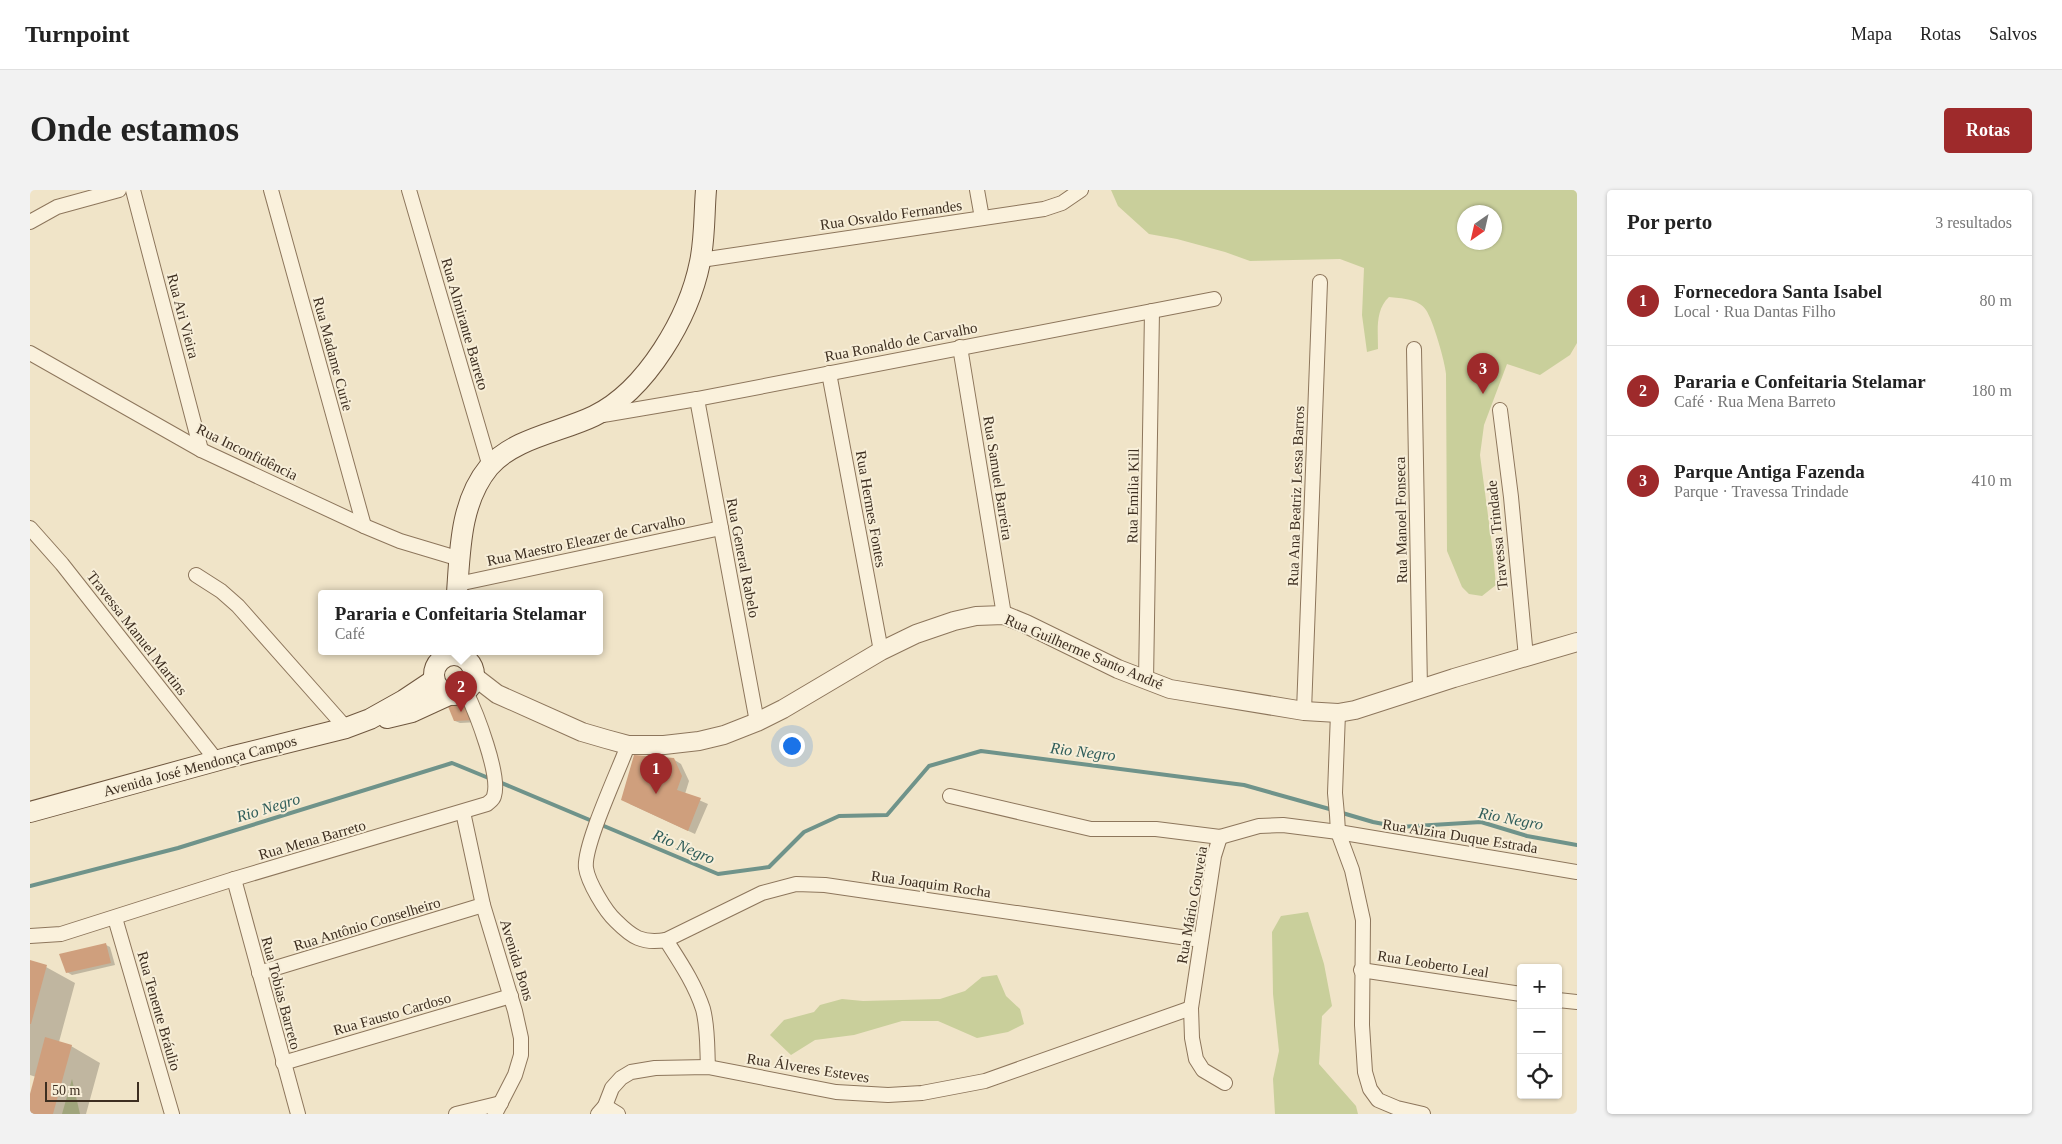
<!DOCTYPE html>
<html lang="pt">
<meta charset="utf-8">
<style>
body{margin:0;font-family:"Times New Roman",serif;background:#f2f2f2;color:#222}
.controls{position:absolute;right:15px;bottom:15px;display:grid;overflow:hidden;border-radius:5px;box-shadow:0 1px 4px #0004}
.controls button{width:45px;height:45px;display:grid;place-items:center;padding:0;border:0;border-bottom:1px solid #e0e0e0;background:#fff;color:#222;font:25px sans-serif}
.compass{position:absolute;left:1427px;top:15px;width:45px;height:45px;border-radius:50%;background:#fff;box-shadow:0 1px 4px #0004;rotate:214deg}
.scale{position:absolute;left:15px;bottom:12px;width:94px;box-sizing:border-box;padding-left:5px;border:2px solid #3d2e20;border-top:0;font-size:14px;line-height:18px;white-space:nowrap;color:#3d2e20;-webkit-text-stroke:4px #f7eed8;paint-order:stroke}
.you{position:absolute;left:761px;top:555px;width:18px;height:18px;margin:-12px;border:4px solid #fff;border-radius:50%;background:#1a73e8;box-shadow:0 0 0 8px #1a73e833}
.badge{display:grid;place-items:center;width:32px;height:32px;border-radius:50%;background:#9e2a2b;color:#fff;font-size:16px;font-weight:700}
.pin{position:absolute;translate:-50% -41px;filter:drop-shadow(0 1px 2px #0008)}
.pin::after{content:'';position:absolute;top:26px;width:18px;height:15px;background:inherit;clip-path:polygon(0 0,100% 0,50% 100%)}
.popup{position:absolute;left:288px;top:400px;width:285px;height:65px;box-sizing:border-box;display:grid;place-content:center;border-radius:5px;background:#fff;filter:drop-shadow(0 1px 4px #0005);font-size:16px;white-space:nowrap;color:#767676}
.popup b{font-size:19px;color:#222}
.popup::after{content:'';position:absolute;left:50%;top:100%;margin-left:-10px;border:10px solid transparent;border-top-color:#fff}
.list{margin:0;padding:0;list-style:none}
h2{display:flex;justify-content:space-between;align-items:center;height:65px;margin:0;padding:0 20px;font-size:21px}
h2 small{font-size:16px;font-weight:400;color:#767676}
.list li{display:grid;grid-template-columns:32px 1fr auto;gap:15px;align-items:center;box-sizing:border-box;height:90px;padding:0 20px;border-top:1px solid #e0e0e0}
.list b{display:block;font-size:19px;white-space:nowrap}
.list p{margin:0;font-size:16px;white-space:nowrap;color:#767676}
.list em{font-size:16px;font-style:normal;color:#767676}
.icon{flex:none;width:28px;height:28px;fill:none;stroke:currentColor;stroke-width:2;stroke-linecap:round;stroke-linejoin:round}
.map{position:relative;flex:none;width:1547px;height:924px;overflow:hidden;border-radius:5px}
header{display:flex;align-items:center;gap:30px;box-sizing:border-box;height:70px;padding:0 25px;background:#fff;border-bottom:1px solid #e0e0e0}
header strong{font-size:24px}
nav{display:flex;gap:28px;margin-inline-start:auto;font-size:18px}
.intro{display:flex;align-items:center;justify-content:space-between;box-sizing:border-box;height:120px;padding:0 30px}
h1{margin:0;font-size:35px}
.button{padding:12px 22px;border-radius:5px;background:#9e2a2b;color:#fff;font-size:18px;font-weight:700}
main{display:flex;gap:30px;padding:0 30px}
aside{flex:1;background:#fff;border-radius:5px;box-shadow:0 1px 4px #0004}
.map>svg:first-child{display:block}
.green{fill:#c9cf9b;fill-rule:evenodd}
.shadow{fill:#0003}
.lines{fill:none;stroke-linecap:round;stroke-linejoin:round}
.stream{stroke:#6f938a;stroke-width:4}
.building{fill:#cf9f7d}
.minor-casing{stroke:#8d765c;stroke-width:16}
.tertiary-casing{stroke:#8d765c;stroke-width:20}
.secondary-casing{stroke:#6f573f;stroke-width:22}
.minor{stroke:#faf1dc;stroke-width:14}
.tertiary{stroke:#faf1dc;stroke-width:18}
.secondary{stroke:#faf1dc;stroke-width:20}
.labels{text-anchor:middle;stroke-width:4;stroke-linejoin:round;paint-order:stroke}
.street-label{font-size:15px;fill:#3d2e20;stroke:#f7eed8}
.water-label{font-size:16px;font-style:italic;fill:#2f5d5a;stroke:#f7eed8}
</style>
<header>
<strong>Turnpoint</strong>
<nav><a>Mapa</a><a>Rotas</a><a>Salvos</a></nav>
</header>
<div class="intro"><h1>Onde estamos</h1><a class="button">Rotas</a></div>
<main>
<div class="map">
<svg width="1547" height="924" viewBox="0 0 1547 924">
<rect width="100%" height="100%" fill="#f0e4c8"/>
<g class="green">
<path d="M 1081,0 L 1547,0 L 1547,153 L 1540,165 L 1510,185 L 1477,174 L 1454,235 L 1450,265 L 1463,363 L 1466,395 L 1452,406 L 1439,404 L 1432,397 L 1417,361 L 1416,184 C 1415,172 1403,130 1396,120 C 1389,109 1371,108 1359,107 C 1345,120 1348,140 1348,159 L 1337,162 L 1332,125 L 1334,78 L 1310,69 L 1220,71 L 1195,62 L 1147,49 L 1119,44 L 1088,16 ZM 1464,22 L 1464,52 L 1434,52 L 1434,22 Z"/>
<polygon points="1278,722 1294,774 1302,816 1292,826 1289,874 1326,916 1328,924 1245,924 1243,889 1249,861 1243,804 1242,742 1251,726"/>
<polygon points="967,785 976,806 990,819 994,834 978,842 947,848 908,831 872,831 824,845 785,850 761,865 740,845 754,830 784,822 790,815 812,809 833,811 910,809 935,801 952,787"/>
<polygon points="42,889 50,924 32,924"/>
</g>
<g class="shadow">
<polygon points="436,512 449,532 430,533 425,531"/>
<polygon points="643,569 651,574 659,591 655,604 678,614 665,644 600,614"/>
<polygon points="76,755 80,757 85,775 42,785 37,782"/>
<polygon points="0,771 16,777 45,793 29,852 41,856 70,873 56,924 0,924 0,909 6,887 0,885"/>
</g>
<g class="lines">
<g class="stream">
<polyline points="467,591 688,684 739,677 774,642 809,626 857,625 899,576 951,561 1214,595 1303,620"/>
<polyline points="1309,622 1343,632 1369,637 1451,632 1497,646 1547,655"/>
<polyline points="0,696 148,658 422,573 461,589"/>
</g>
</g>
<g class="building">
<polygon points="436,511 445,530 424,531 417,514"/>
<polygon points="604,565 644,568 652,586 647,600 671,608 658,641 591,610"/>
<polygon points="76,753 81,773 36,783 29,764"/>
<polygon points="0,770 17,775 1,834 0,834"/>
<polygon points="15,847 42,855 23,924 0,924 0,904"/>
</g>
<g class="lines">
<g class="minor-casing">
<g id="minor">
<polyline points="103,0 171,260"/>
<polyline points="241,0 334,336"/>
<polyline points="379,0 460,277"/>
<polyline points="947,0 952,28"/>
<polyline points="0,32 27,17 89,0"/>
<polyline points="671,70 1014,19 1032,13 1051,0"/>
<polyline points="930,157 974,425"/>
<polyline points="1384,159 1390,499"/>
<polyline points="0,163 171,260 334,336 370,351 430,369"/>
<polyline points="799,183 851,461"/>
<polyline points="667,209 727,532"/>
<polyline points="1470,220 1481,307 1496,467"/>
<polyline points="573,225 667,209 1184,109"/>
<polyline points="0,338 32,374 187,571"/>
<polyline points="166,385 191,401 208,416 316,538"/>
<polyline points="428,394 691,338"/>
<polyline points="1116,491 1122,121"/>
<polyline points="1274,521 1290,92"/>
<polyline points="1308,523 1305,603 1307,625 1308,642 1322,680 1333,730 1332,835 1335,882 1340,899 1348,910 1367,918 1393,924"/>
<path d="M 598,555 C 589,580 553,656 556,678 C 558,692 575,721 586,731 C 602,747 612,754 636,750 C 650,772 665,794 673,819 C 678,838 677,858 678,877"/>
<polyline points="920,606 1061,639 1126,639 1190,647 1229,636 1253,635 1308,642 1547,682"/>
<polyline points="433,622 453,715 485,821 491,848 491,865 485,885 465,924"/>
<polyline points="1190,647 1184,666 1161,818 1162,848 1166,869 1173,880 1195,893"/>
<polyline points="204,689 268,924"/>
<polyline points="85,728 142,924"/>
<path d="M 0,746 L 31,744 L 204,689 L 457,614 C 460,611 463,610 464,606 C 471,586 446,522 436,502"/>
<polyline points="636,750 732,703 766,694 795,695 1171,750"/>
<polyline points="1331,780 1491,804"/>
<polyline points="229,783 453,715"/>
<polyline points="1528,810 1547,812"/>
<polyline points="253,873 481,806"/>
<polyline points="575,916 588,924"/>
<polyline points="426,924 471,913"/>
<polyline points="568,924 575,916 582,898 591,888 601,882 625,878 678,877 806,902 858,905 892,903 955,891 1161,818"/>
</g>
</g>
<g class="tertiary-casing">
<polyline id="tertiary" points="445,487 467,504 552,542 576,549 598,555 634,555 669,551 694,545 727,532 753,519 851,461 886,444 924,431 946,426 974,425 996,434 1088,479 1140,499 1274,521 1308,523 1325,520 1424,488 1547,452"/>
</g>
<g class="secondary-casing">
<g id="secondary">
<path d="M 427,403 C 430,361 430,312 459,277 C 484,248 531,242 564,226 C 617,200 659,127 670,72 C 675,48 674,24 676,0"/>
<circle cx="424" cy="485" r="20"/>
<polyline points="357,528 382,522 419,505"/>
<polyline points="0,622 200,567 316,538 340,529 374,510 404,490"/>
</g>
</g>
<use href="#minor" class="minor"/>
<use href="#tertiary" class="tertiary"/>
<use href="#secondary" class="secondary"/>
</g>
<g class="labels">
<g class="street-label">
<text transform="translate(861 25) rotate(-8)" y="5">Rua Osvaldo Fernandes</text>
<text transform="translate(153 126) rotate(75)" y="5">Rua Ari Vieira</text>
<text transform="translate(435 134) rotate(74)" y="5">Rua Almirante Barreto</text>
<text transform="translate(871 152) rotate(-11)" y="5">Rua Ronaldo de Carvalho</text>
<text transform="translate(303 164) rotate(75)" y="5">Rua Madame Curie</text>
<text transform="translate(217 262) rotate(26)" y="5">Rua Inconfidência</text>
<text transform="translate(968 288) rotate(81)" y="5">Rua Samuel Barreira</text>
<text transform="translate(1103 306) rotate(-89)" y="5">Rua Emília Kill</text>
<text transform="translate(1266 306) rotate(-88)" y="5">Rua Ana Beatriz Lessa Barros</text>
<text transform="translate(841 319) rotate(80)" y="5">Rua Hermes Fontes</text>
<text transform="translate(1371 330) rotate(-91)" y="5">Rua Manoel Fonseca</text>
<text transform="translate(1467 345) rotate(-96)" y="5">Travessa Trindade</text>
<text transform="translate(556 350) rotate(-12)" y="5">Rua Maestro Eleazer de Carvalho</text>
<text transform="translate(713 368) rotate(79)" y="5">Rua General Rabelo</text>
<text transform="translate(107 443) rotate(52)" y="5">Travessa Manuel Martins</text>
<text transform="translate(1054 462) rotate(23)" y="5">Rua Guilherme Santo André</text>
<text transform="translate(170 576) rotate(-15)" y="5">Avenida José Mendonça Campos</text>
<text transform="translate(1430 646) rotate(9)" y="5">Rua Alzira Duque Estrada</text>
<text transform="translate(282 650) rotate(-16)" y="5">Rua Mena Barreto</text>
<text transform="translate(901 694) rotate(8)" y="5">Rua Joaquim Rocha</text>
<text transform="translate(1162 715) rotate(-80)" y="5">Rua Mário Gouveia</text>
<text transform="translate(337 734) rotate(-17)" y="5">Rua Antônio Conselheiro</text>
<text transform="translate(487 770) rotate(73)" y="5">Avenida Bons</text>
<text transform="translate(1403 774) rotate(9)" y="5">Rua Leoberto Leal</text>
<text transform="translate(251 803) rotate(75)" y="5">Rua Tobias Barreto</text>
<text transform="translate(129 821) rotate(74)" y="5">Rua Tenente Bráulio</text>
<text transform="translate(362 824) rotate(-16)" y="5">Rua Fausto Cardoso</text>
<text transform="translate(778 878) rotate(9)" y="5">Rua Álveres Esteves</text>
</g>
<g class="water-label">
<text transform="translate(1053 561) rotate(7)" y="6">Rio Negro</text>
<text transform="translate(238 617) rotate(-17)" y="6">Rio Negro</text>
<text transform="translate(1481 628) rotate(11)" y="6">Rio Negro</text>
<text transform="translate(654 656) rotate(23)" y="6">Rio Negro</text>
</g>
</g>
</svg>
<div class="controls">
<button>+</button>
<button>−</button>
<button><svg class="icon" aria-label="locate" viewBox="0 0 24 24"><circle cx="12" cy="12" r="6"/><path d="M12 2v4M12 18v4M2 12h4M18 12h4"/></svg></button>
</div>
<svg class="compass" viewBox="-18 -18 36 36"><path d="M0-13l5 13h-10z" fill="#e53935"/><path d="M0 13l5-13h-10z" fill="#767676"/></svg>
<div class="scale">50 m</div>
<div class="you"></div>
<div class="pin badge" style="left:626px;top:604px">1</div>
<div class="pin badge" style="left:431px;top:522px">2</div>
<div class="popup"><b>Pararia e Confeitaria Stelamar</b>Café</div>
<div class="pin badge" style="left:1453px;top:204px">3</div>
</div>
<aside>
<h2>Por perto<small>3 resultados</small></h2>
<ul class="list">
<li><span class="badge">1</span><div><b>Fornecedora Santa Isabel</b><p>Local · Rua Dantas Filho</p></div><em>80 m</em></li>
<li><span class="badge">2</span><div><b>Pararia e Confeitaria Stelamar</b><p>Café · Rua Mena Barreto</p></div><em>180 m</em></li>
<li><span class="badge">3</span><div><b>Parque Antiga Fazenda</b><p>Parque · Travessa Trindade</p></div><em>410 m</em></li>
</ul>
</aside>
</main>
